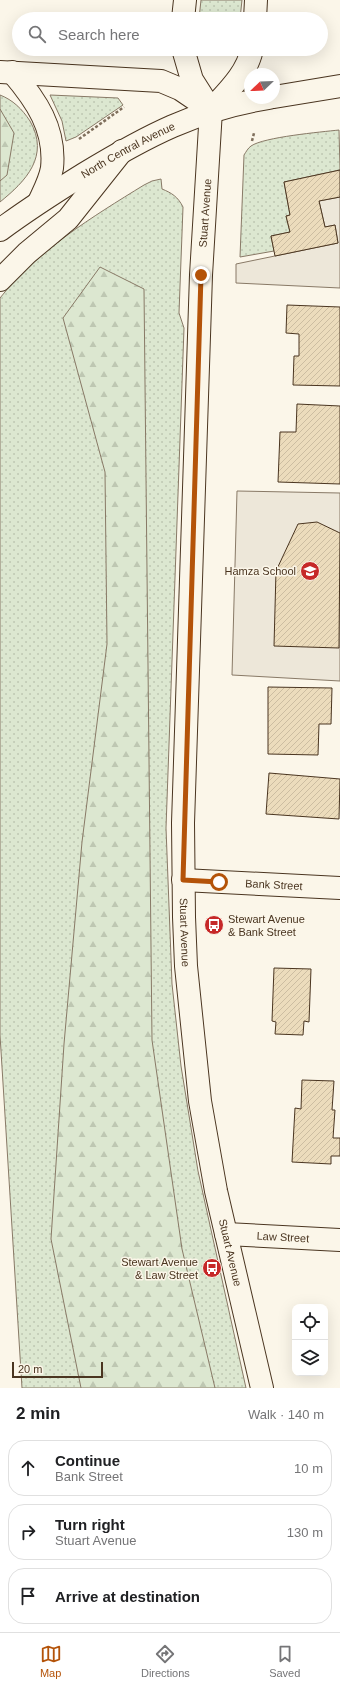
<!DOCTYPE html>
<meta charset="utf-8">
<style>
body{margin:0;font-family:Helvetica,sans-serif;background:#f6f6f6;color:#202124}
.controls{position:absolute;right:12px;bottom:12px;display:grid;overflow:hidden;border-radius:8px;box-shadow:0 4px 16px #0002}
.controls button{width:36px;height:36px;display:grid;place-items:center;padding:0;border:0;border-bottom:1px solid #e0e0e0;background:#fff;color:#202124;font:20px sans-serif}
.compass{position:absolute;left:244px;top:68px;width:36px;height:36px;border-radius:50%;background:#fff;box-shadow:0 4px 16px #0002;rotate:247deg}
.scale{position:absolute;left:12px;bottom:10px;width:91px;box-sizing:border-box;padding-left:4px;border:2px solid #4a3520;border-top:0;font-size:11px;line-height:14px;white-space:nowrap;color:#4a3520;-webkit-text-stroke:3px #fbf6e9;paint-order:stroke}
.stop{position:absolute;width:12px;height:12px;margin:-9px;border:3px solid #b45309;border-radius:50%;background:#fff}
.stop.end{background:#b45309;border-color:#fff;box-shadow:0 1px 4px #0008}
.list{margin:0;padding:0;list-style:none}
h2{display:flex;justify-content:space-between;align-items:center;height:52px;margin:0;padding:0 16px;font-size:17px}
h2 small{font-size:13px;font-weight:400;color:#757577}
.list li{display:grid;grid-template-columns:26px 1fr auto;gap:12px;align-items:center;box-sizing:border-box;height:56px;margin:0 8px 8px;padding:0 8px;border:1px solid #e0e0e0;border-radius:16px}
.list b{display:block;font-size:15px;white-space:nowrap}
.list p{margin:0;font-size:13px;white-space:nowrap;color:#757577}
.list em{font-size:13px;font-style:normal;color:#757577}
.icon{flex:none;width:22px;height:22px;fill:none;stroke:currentColor;stroke-width:2;stroke-linecap:round;stroke-linejoin:round}
.map{position:relative;flex:none;width:340px;height:1388px;overflow:hidden}
.search{position:absolute;background:#fff;box-shadow:0 4px 16px #0002;left:12px;right:12px;top:12px;height:44px;display:flex;align-items:center;gap:10px;box-sizing:border-box;padding:0 14px;border-radius:22px;color:#757577;font-size:15px}
.sheet{height:244px;background:#fff}
nav{display:flex;justify-content:space-around;align-items:center;box-sizing:border-box;height:56px;border-top:1px solid #e0e0e0;background:#fff;font-size:11px;color:#757577}
nav a{display:grid;justify-items:center;gap:2px}
nav .on{color:#b45309}
.map>svg:first-child{display:block}
.grass{fill:url(#grass-dots);stroke:#887966}
.forest{fill:url(#forest-firs);stroke:#887966}
.parking{fill:#ede7d9;stroke:#887966}
.building{fill:url(#building-hatch);stroke:#4a3520}
.lines{fill:none;stroke-linecap:round;stroke-linejoin:round}
.street-casing{stroke:#4a3520;stroke-width:24}
.secondary-casing{stroke:#4a3520;stroke-width:24}
.highway-casing{stroke:#4a3520;stroke-width:24}
.path{stroke:#7f6f5c;stroke-width:2.5;stroke-dasharray:3 2;stroke-linecap:butt}
.street{stroke:#fbf6e9;stroke-width:22}
.secondary{stroke:#fbf6e9;stroke-width:22}
.highway{stroke:#fbf6e9;stroke-width:22}
.route{stroke:#b45309;stroke-width:5}
.labels{text-anchor:middle;stroke-width:3;stroke-linejoin:round;paint-order:stroke}
.street-label{font-size:11px;fill:#4a3520;stroke:#fbf6e9}
.poi-label{font-size:11px;fill:#4a3520;stroke:#fbf6e9;text-anchor:end}
</style>
<div class="map">
<svg width="340" height="1388" viewBox="0 0 340 1388">
<defs>
<pattern id="grass-dots" width="8" height="8" patternUnits="userSpaceOnUse"><rect width="8" height="8" fill="#dce7d0"/><path d="M2 2h.1M6 6h.1" fill="none" stroke="#bec7b2" stroke-width="1.8" stroke-linecap="round"/></pattern>
<pattern id="forest-firs" width="22" height="20" patternUnits="userSpaceOnUse"><rect width="22" height="20" fill="#dce7d0"/><path d="M5 1l3.5 6h-7zM16 11l3.5 6h-7z" fill="#bec7b2"/></pattern>
<pattern id="building-hatch" width="6" height="6" patternUnits="userSpaceOnUse"><rect width="6" height="6" fill="#ecdcbc"/><path d="M-1 1l2-2M0 6l6-6M5 7l2-2" fill="none" stroke="#ccbda1"/></pattern>
</defs>
<rect width="100%" height="100%" fill="#fbf6e9"/>
<g class="grass">
<polygon points="201,0 242,0 240,19 199,19"/>
<path d="M 0,95 C 13,100 22,109 30,121 C 50,156 26,181 0,202 Z"/>
<polygon points="50,95 118,98 123,105 76,137 66,141 62,121"/>
<path d="M 339,130 L 340,170 L 284,182 L 290,215 L 286,216 L 290,232 L 271,236 L 274,251 L 240,257 L 244,155 C 246,152 248,148 251,146 C 264,137 321,132 339,130 Z"/>
<path d="M 161,179 L 162,189 C 172,193 178,197 183,207 L 179,313 L 184,328 L 166,828 L 172,984 L 181,1066 L 198,1171 L 246,1388 L 22,1388 L 0,1035 L 0,298 C 38,250 92,217 144,185 L 152,181 Z"/>
</g>
<g class="forest">
<polygon points="0,109 14,133 7,175 0,181"/>
<polygon points="100,267 144,289 152,1040 182,1249 215,1388 81,1388 51,1239 64,1044 82,842 107,644 105,472 63,318"/>
</g>
<g class="parking">
<polygon points="340,197 340,288 236,283 236,264 338,243 335,225 325,227 319,201"/>
<polygon points="237,491 340,493 340,681 232,675"/>
</g>
<g class="building">
<polygon points="340,170 340,197 319,201 325,227 335,225 338,243 275,256 271,236 290,232 286,216 290,215 284,182"/>
<polygon points="287,305 340,307 340,386 293,385 294,356 299,356 299,334 286,333"/>
<polygon points="297,404 340,406 340,484 278,482 280,432 296,432"/>
<polygon points="317,522 340,533 339,648 274,646 276,571 298,524"/>
<polygon points="268,687 332,688 331,724 319,724 318,755 268,754"/>
<polygon points="269,773 340,779 339,819 266,814"/>
<polygon points="274,968 311,969 309,1022 304,1021 303,1035 275,1034 276,1022 272,1021"/>
<polygon points="302,1080 334,1081 332,1110 335,1110 333,1138 340,1138 340,1156 331,1156 331,1164 292,1162 295,1108 301,1109"/>
</g>
<g class="lines">
<g class="street-casing">
<g id="street">
<polyline points="183,19 185,0"/>
<polyline points="255,19 256,0"/>
<path d="M 183,49 L 192,80 L 211,110 C 227,92 247,74 252,49"/>
<path id="s1" d="M 183,880 L 340,888"/>
<path id="s2" d="M 226,1234 L 340,1240"/>
</g>
</g>
<g class="secondary-casing">
<g id="secondary">
<polyline points="274,97 340,86"/>
<path id="s3" d="M 211,110 L 201,275 L 183,823 L 184,917 L 186,966 L 200,1101 L 216,1191 L 262,1388"/>
<path id="s4" d="M 0,230 C 27,210 55,192 84,174 C 145,137 197,109 269,98"/>
</g>
</g>
<g class="highway-casing">
<g id="highway">
<polyline points="0,72 161,81 180,89 211,110"/>
<path d="M 12,72 C 36,100 56,129 52,168 C 50,180 44,191 39,202"/>
<polyline points="0,280 27,253 68,219 122,151"/>
</g>
</g>
<g class="path">
<polyline points="79,139 124,107"/>
<polyline points="252,141 254,133"/>
</g>
<use href="#street" class="street"/>
<use href="#secondary" class="secondary"/>
<use href="#highway" class="highway"/>
</g>
<g class="lines">
<polyline class="route" points="201,275 183,880 219,882"/>
</g>
<defs>
<g id="school-disc" transform="scale(1)"><circle r="9.5" fill="#c62828" stroke="#fbf6e9"/><path d="M0-5L7-2L0 1L-7-2ZM-4 1L0 2.5L4 1V4Q0 6-4 4Z" fill="#fff"/></g>
<g id="bus-disc" transform="scale(1)"><circle r="9.5" fill="#c62828" stroke="#fbf6e9"/><path d="M-5-6H5V4H4V6H2V4H-2V6H-4V4H-5ZM-3.5-4V0h7V-4ZM-3.5 1.2v1.5H-2V1.2ZM2 1.2v1.5H3.5V1.2Z" fill="#fff"/></g>
</defs>
<g fill-rule="evenodd">
<use href="#school-disc" x="310" y="571"/>
<use href="#bus-disc" x="214" y="925"/>
<use href="#bus-disc" x="212" y="1268"/>
</g>
<g class="labels">
<g class="street-label">
<text dy="4" stroke="none"><textPath href="#s4" startOffset="151">North Central Avenue</textPath></text>
<text transform="translate(205 213) rotate(-86)" y="4">Stuart Avenue</text>
<text dy="4" stroke="none"><textPath href="#s1" startOffset="91">Bank Street</textPath></text>
<text dy="4" stroke="none"><textPath href="#s3" startOffset="823">Stuart Avenue</textPath></text>
<text dy="4" stroke="none"><textPath href="#s2" startOffset="57">Law Street</textPath></text>
<text dy="4" stroke="none"><textPath href="#s3" startOffset="1147">Stuart Avenue</textPath></text>
</g>
<g class="poi-label">
<text x="296" y="575">Hamza School</text>
<text x="228" y="923" text-anchor="start">Stewart Avenue<tspan x="228" dy="13">&amp; Bank Street</tspan></text>
<text x="198" y="1266">Stewart Avenue<tspan x="198" dy="13">&amp; Law Street</tspan></text>
</g>
</g>
</svg>
<div class="controls">
<button><svg class="icon" aria-label="locate" viewBox="0 0 24 24"><circle cx="12" cy="12" r="6"/><path d="M12 2v4M12 18v4M2 12h4M18 12h4"/></svg></button>
<button><svg class="icon" aria-label="layers" viewBox="0 0 24 24"><path d="M12 4l9 5-9 5-9-5zM3 14l9 5 9-5"/></svg></button>
</div>
<svg class="compass" viewBox="-18 -18 36 36"><path d="M0-13l5 13h-10z" fill="#e53935"/><path d="M0 13l5-13h-10z" fill="#757577"/></svg>
<div class="scale">20 m</div>
<div class="stop" style="left:219px;top:882px"></div>
<div class="stop end" style="left:201px;top:275px"></div>
<div class="search"><svg class="icon" aria-label="search" viewBox="0 0 24 24"><circle cx="10" cy="10" r="6"/><path d="M15 15l6 6"/></svg>Search here</div>
</div>
<section class="sheet">
<h2>2 min<small>Walk · 140 m</small></h2>
<ul class="list">
<li><svg class="icon" aria-label="ahead" viewBox="0 0 24 24"><path d="M12 20V5M6 11l6-6 6 6"/></svg><div><b>Continue</b><p>Bank Street</p></div><em>10 m</em></li>
<li><svg class="icon" aria-label="right" viewBox="0 0 24 24"><path d="M7 20v-9h11M14 6l5 5-5 5"/></svg><div><b>Turn right</b><p>Stuart Avenue</p></div><em>130 m</em></li>
<li><svg class="icon" aria-label="arrive" viewBox="0 0 24 24"><path d="M6 21V4h12l-3 4 3 4H6"/></svg><div><b>Arrive at destination</b></div></li>
</ul>
</section>
<nav>
<a class="on"><svg class="icon" aria-label="map" viewBox="0 0 24 24"><path d="M3 6l6-2 6 2 6-2v14l-6 2-6-2-6 2zM9 4v14M15 6v14"/></svg>Map</a>
<a><svg class="icon" aria-label="directions" viewBox="0 0 24 24"><path d="M12 3l9 9-9 9-9-9zM9 14v-3h6M13 9l2 2-2 2"/></svg>Directions</a>
<a><svg class="icon" aria-label="saved" viewBox="0 0 24 24"><path d="M7 4h10v16l-5-4-5 4z"/></svg>Saved</a>
</nav>
